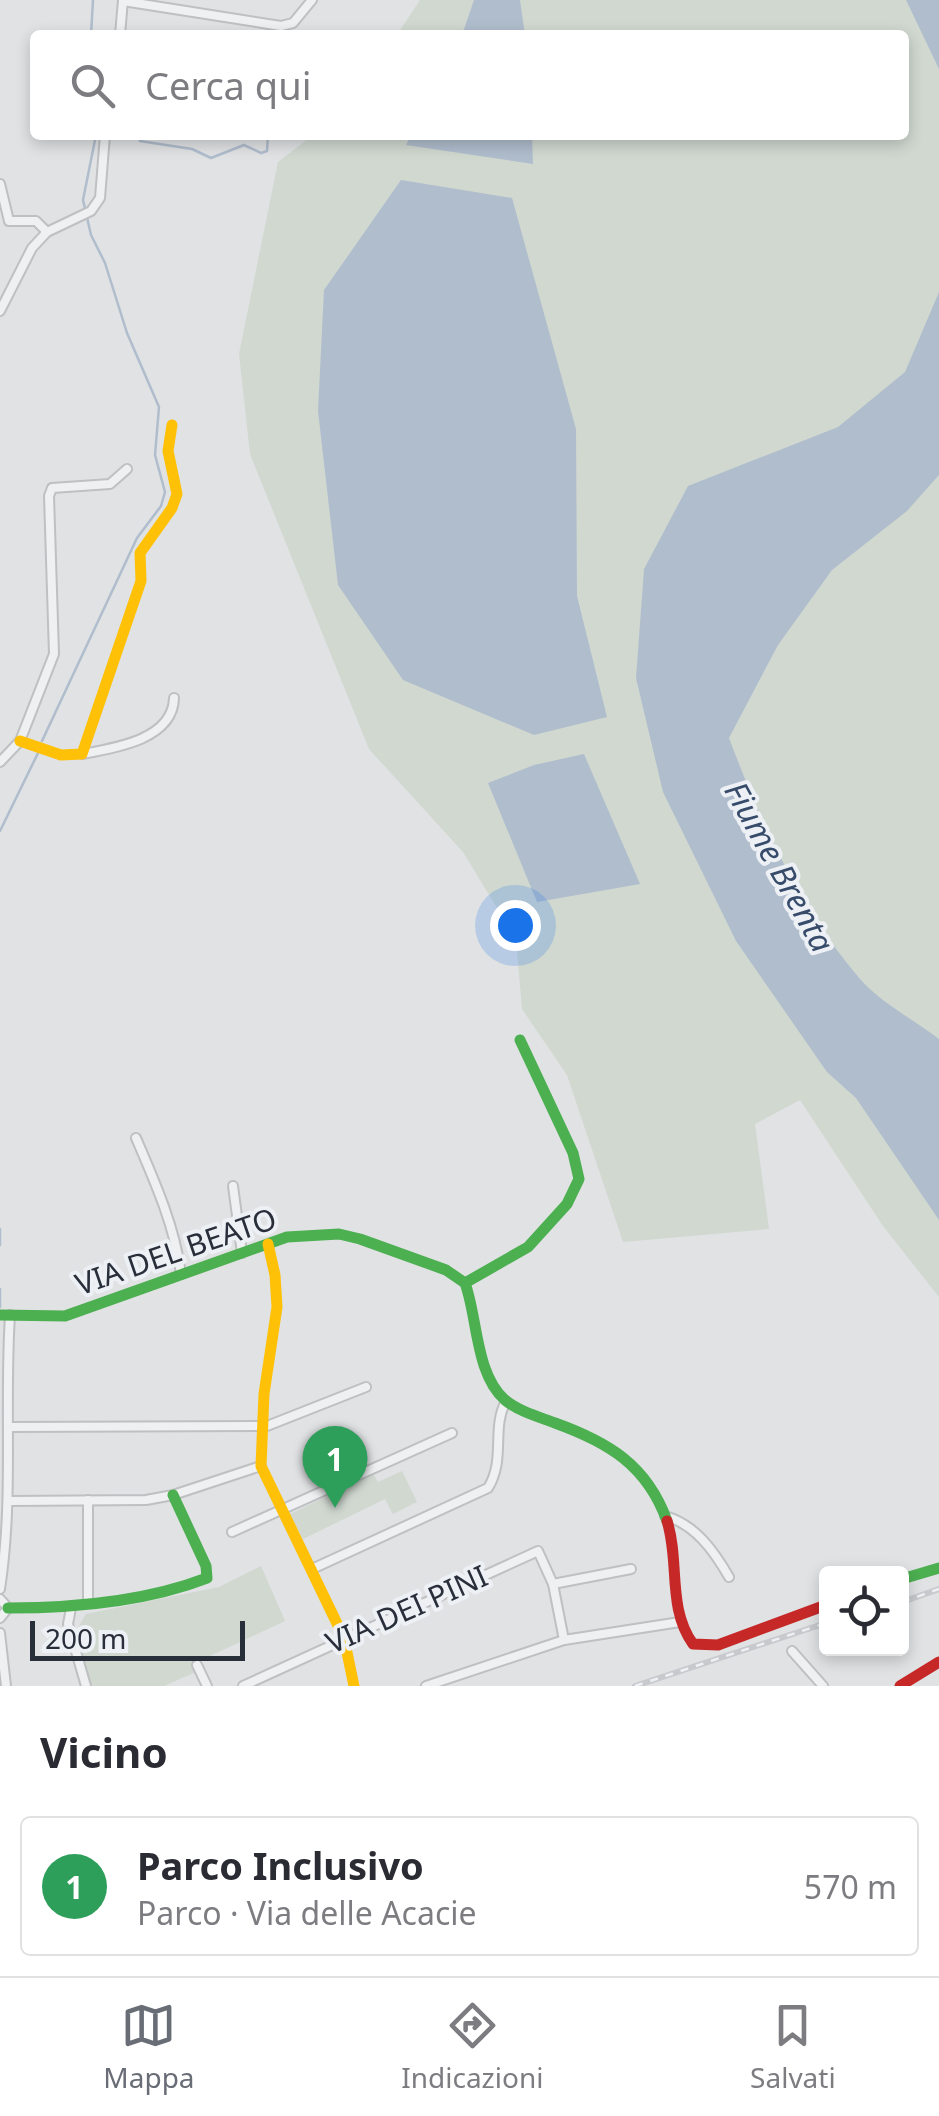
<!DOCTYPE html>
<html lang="it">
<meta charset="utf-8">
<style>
body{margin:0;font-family:"Noto Sans",sans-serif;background:#f2f2f3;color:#2b2b33}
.controls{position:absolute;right:30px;bottom:30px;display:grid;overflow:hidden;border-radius:10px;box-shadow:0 5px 15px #0003}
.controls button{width:90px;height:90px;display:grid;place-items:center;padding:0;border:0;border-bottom:2px solid #e1e1e2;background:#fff;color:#2b2b33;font:50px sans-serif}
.scale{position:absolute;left:30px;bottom:25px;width:215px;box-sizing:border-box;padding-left:10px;border:5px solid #292e3b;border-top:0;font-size:28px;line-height:35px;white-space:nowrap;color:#292e3b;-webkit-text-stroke:8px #edf0f4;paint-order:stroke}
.you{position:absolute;left:515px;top:925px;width:35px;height:35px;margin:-25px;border:8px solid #fff;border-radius:50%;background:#1a73e8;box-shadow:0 0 0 15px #1a73e833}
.badge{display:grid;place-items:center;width:65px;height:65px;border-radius:50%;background:#696d76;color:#fff;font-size:32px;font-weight:700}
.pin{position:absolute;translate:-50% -82px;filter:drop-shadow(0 2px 5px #0008)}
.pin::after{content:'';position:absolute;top:52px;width:35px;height:30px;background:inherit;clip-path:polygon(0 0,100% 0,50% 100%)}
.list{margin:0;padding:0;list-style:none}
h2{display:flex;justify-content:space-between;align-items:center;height:130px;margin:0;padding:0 40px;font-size:42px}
h2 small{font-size:32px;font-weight:400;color:#7c7c81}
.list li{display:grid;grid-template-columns:65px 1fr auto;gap:30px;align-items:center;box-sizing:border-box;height:140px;margin:0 20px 20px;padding:0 20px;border:2px solid #e1e1e2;border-radius:10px}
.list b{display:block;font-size:38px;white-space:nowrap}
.list p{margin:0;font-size:32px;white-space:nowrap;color:#7c7c81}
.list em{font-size:32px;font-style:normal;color:#7c7c81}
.icon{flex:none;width:55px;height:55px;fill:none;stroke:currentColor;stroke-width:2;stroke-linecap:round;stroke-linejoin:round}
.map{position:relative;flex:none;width:939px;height:1686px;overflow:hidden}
.search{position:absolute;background:#fff;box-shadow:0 5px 15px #0003;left:30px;right:30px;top:30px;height:110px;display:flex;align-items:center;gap:25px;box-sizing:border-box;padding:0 35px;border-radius:10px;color:#7c7c81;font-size:38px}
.sheet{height:290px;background:#fff}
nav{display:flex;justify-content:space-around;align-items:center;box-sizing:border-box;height:140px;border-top:2px solid #e1e1e2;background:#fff;font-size:28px;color:#7c7c81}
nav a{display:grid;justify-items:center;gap:5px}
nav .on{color:#696d76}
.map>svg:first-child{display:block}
.green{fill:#d0d8d0}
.water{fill:#b0bdcd}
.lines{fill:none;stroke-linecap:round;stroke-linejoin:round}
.stream{stroke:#b0bdcd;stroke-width:2.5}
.street-casing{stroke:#bec0c2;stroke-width:12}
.street{stroke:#eff0f1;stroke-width:8}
.fast{stroke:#4caf50;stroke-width:11}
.slow{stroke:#ffc107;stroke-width:11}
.jam{stroke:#c62828;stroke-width:11}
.rail-casing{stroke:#c8c9cc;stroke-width:6}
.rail{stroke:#edf0f4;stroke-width:2.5;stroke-dasharray:8;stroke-linecap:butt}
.labels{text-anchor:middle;stroke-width:8;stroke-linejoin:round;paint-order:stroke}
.street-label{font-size:30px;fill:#292e3b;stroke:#edf0f4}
.water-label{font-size:32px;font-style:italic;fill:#374b6b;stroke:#edf0f4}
</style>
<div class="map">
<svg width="939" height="1686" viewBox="0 0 939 1686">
<rect width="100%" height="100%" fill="#e0e2e4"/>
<g class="green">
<polygon points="420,0 939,0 939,1297 883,1226 800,1100 755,1124 769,1229 623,1242 567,1075 522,1009 516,939 463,852 369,749 250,454 239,354 278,162 313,135 904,135 904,35 397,35"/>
<polygon points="402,1471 417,1502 393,1514 385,1499 303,1539 290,1514 373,1474 378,1482"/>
<polygon points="261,1566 285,1621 195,1663 198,1671 164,1686 91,1686 75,1633 86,1614 219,1587"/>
</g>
<g class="water">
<polygon points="474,0 520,0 525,35 462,35"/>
<polygon points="906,0 939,0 939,69"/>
<polygon points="411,135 532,135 533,164 406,145"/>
<polygon points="401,180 512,198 576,429 577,596 607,717 534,735 403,680 338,585 318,411 324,290"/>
<path d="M 939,292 L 939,475 L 907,511 L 832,570 L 778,645 L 729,738 C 761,823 800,909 860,979 C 880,1002 914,1020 939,1039 L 939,1220 L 856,1098 L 827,1072 L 736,941 L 663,792 L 636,678 L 644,569 L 688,486 L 838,427 L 905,372 Z"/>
<polygon points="584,754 640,884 537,902 488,783 534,765"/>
</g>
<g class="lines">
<g class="stream">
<polyline points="267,29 270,35"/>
<polyline points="91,35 93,0"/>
<polyline points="139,135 140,141 192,149 211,158 244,145 261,153 267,151 268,135"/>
<polyline points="42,741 137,538 161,506 165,492 155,455 159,407 127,333 105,263 91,235 83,200 96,135"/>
<polyline points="0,831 38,753"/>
<polyline points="0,1229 0,1245"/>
<polyline points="0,1289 0,1307"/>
</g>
<g class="street-casing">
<g id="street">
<polyline points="123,1 281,26 293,23 312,0"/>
<polyline points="120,35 123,0"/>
<polyline points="0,184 9,221 36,221 47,232"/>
<polyline points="0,311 32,248 47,232 91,211 100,198 105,135"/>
<path d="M 82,754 C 116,748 173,739 174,698"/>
<polyline points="0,762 20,741 54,654 49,496 52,488 110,484 127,469"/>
<path d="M 136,1138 C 155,1182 175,1227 181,1274"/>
<polyline points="233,1186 242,1253"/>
<polyline points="9,1427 267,1426 366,1387"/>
<polyline points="88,1500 88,1598"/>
<polyline points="9,1501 146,1500 173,1495 261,1466"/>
<path d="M 665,1516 C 695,1524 714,1551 729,1577"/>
<polyline points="232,1532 452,1433"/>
<path d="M 312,1569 L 488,1488 C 506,1459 491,1429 506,1401"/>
<polyline points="553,1584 631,1569"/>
<path d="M 0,1589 C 14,1498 4,1407 10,1315"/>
<polyline points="0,1599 8,1608 0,1618"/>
<polyline points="71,1608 68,1624 86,1686"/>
<polyline points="0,1633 6,1686"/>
<polyline points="792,1651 823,1686"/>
<polyline points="197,1665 207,1686"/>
<polyline points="243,1686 538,1551 553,1584 564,1640"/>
<polyline points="426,1686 564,1640 680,1622"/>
</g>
</g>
<use href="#street" class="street"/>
<g class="fast">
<polyline points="465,1283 528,1247 567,1204 579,1179 573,1153 520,1040"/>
<path d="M 0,1315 L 65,1316 L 287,1237 L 339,1234 L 360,1239 L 446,1270 L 465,1283 C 478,1319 475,1373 505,1400 C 518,1411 539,1417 555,1423 C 608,1442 647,1465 667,1521"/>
<polyline points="902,1579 939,1568"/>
<path d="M 8,1608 C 74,1608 145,1602 207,1578 L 206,1566 L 173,1495"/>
</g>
<g class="slow">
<polyline points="20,741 61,755 82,754 141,581 140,553 172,508 177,494 168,451 172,425"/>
<polyline points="268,1244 275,1275 277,1307 264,1394 261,1466 344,1638 354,1686"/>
</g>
<g class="jam">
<path d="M 667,1521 C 680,1562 667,1608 693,1644 L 718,1645 L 826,1605"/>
<polyline points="900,1686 939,1662"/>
</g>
<g class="rail-casing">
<g id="rail">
<polyline points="902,1602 939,1589"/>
<polyline points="635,1686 826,1623"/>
</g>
</g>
<use href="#rail" class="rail"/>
</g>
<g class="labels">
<g class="street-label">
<text transform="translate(176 1252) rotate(-19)" y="10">VIA DEL BEATO</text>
<text transform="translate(407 1610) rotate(-24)" y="10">VIA DEI PINI</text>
</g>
<g class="water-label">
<text transform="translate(779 867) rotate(61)" y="11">Fiume Brenta</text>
</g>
</g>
</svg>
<div class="controls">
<button><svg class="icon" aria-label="locate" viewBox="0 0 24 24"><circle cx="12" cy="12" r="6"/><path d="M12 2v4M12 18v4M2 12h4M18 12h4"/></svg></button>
</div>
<div class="scale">200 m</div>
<div class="you"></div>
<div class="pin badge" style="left:335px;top:1508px;background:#2e9e5b">1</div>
<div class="search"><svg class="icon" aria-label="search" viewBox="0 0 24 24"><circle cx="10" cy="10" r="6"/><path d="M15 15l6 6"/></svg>Cerca qui</div>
</div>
<section class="sheet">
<h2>Vicino<small></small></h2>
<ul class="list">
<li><span class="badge" style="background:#2e9e5b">1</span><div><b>Parco Inclusivo</b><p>Parco · Via delle Acacie</p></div><em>570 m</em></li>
</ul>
</section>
<nav>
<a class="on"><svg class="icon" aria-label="map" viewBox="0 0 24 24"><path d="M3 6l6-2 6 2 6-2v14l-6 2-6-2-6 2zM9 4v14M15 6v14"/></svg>Mappa</a>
<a><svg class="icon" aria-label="directions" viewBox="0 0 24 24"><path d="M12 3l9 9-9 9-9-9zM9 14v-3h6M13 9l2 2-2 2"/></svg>Indicazioni</a>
<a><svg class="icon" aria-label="saved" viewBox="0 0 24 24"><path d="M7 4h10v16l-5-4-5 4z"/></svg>Salvati</a>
</nav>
